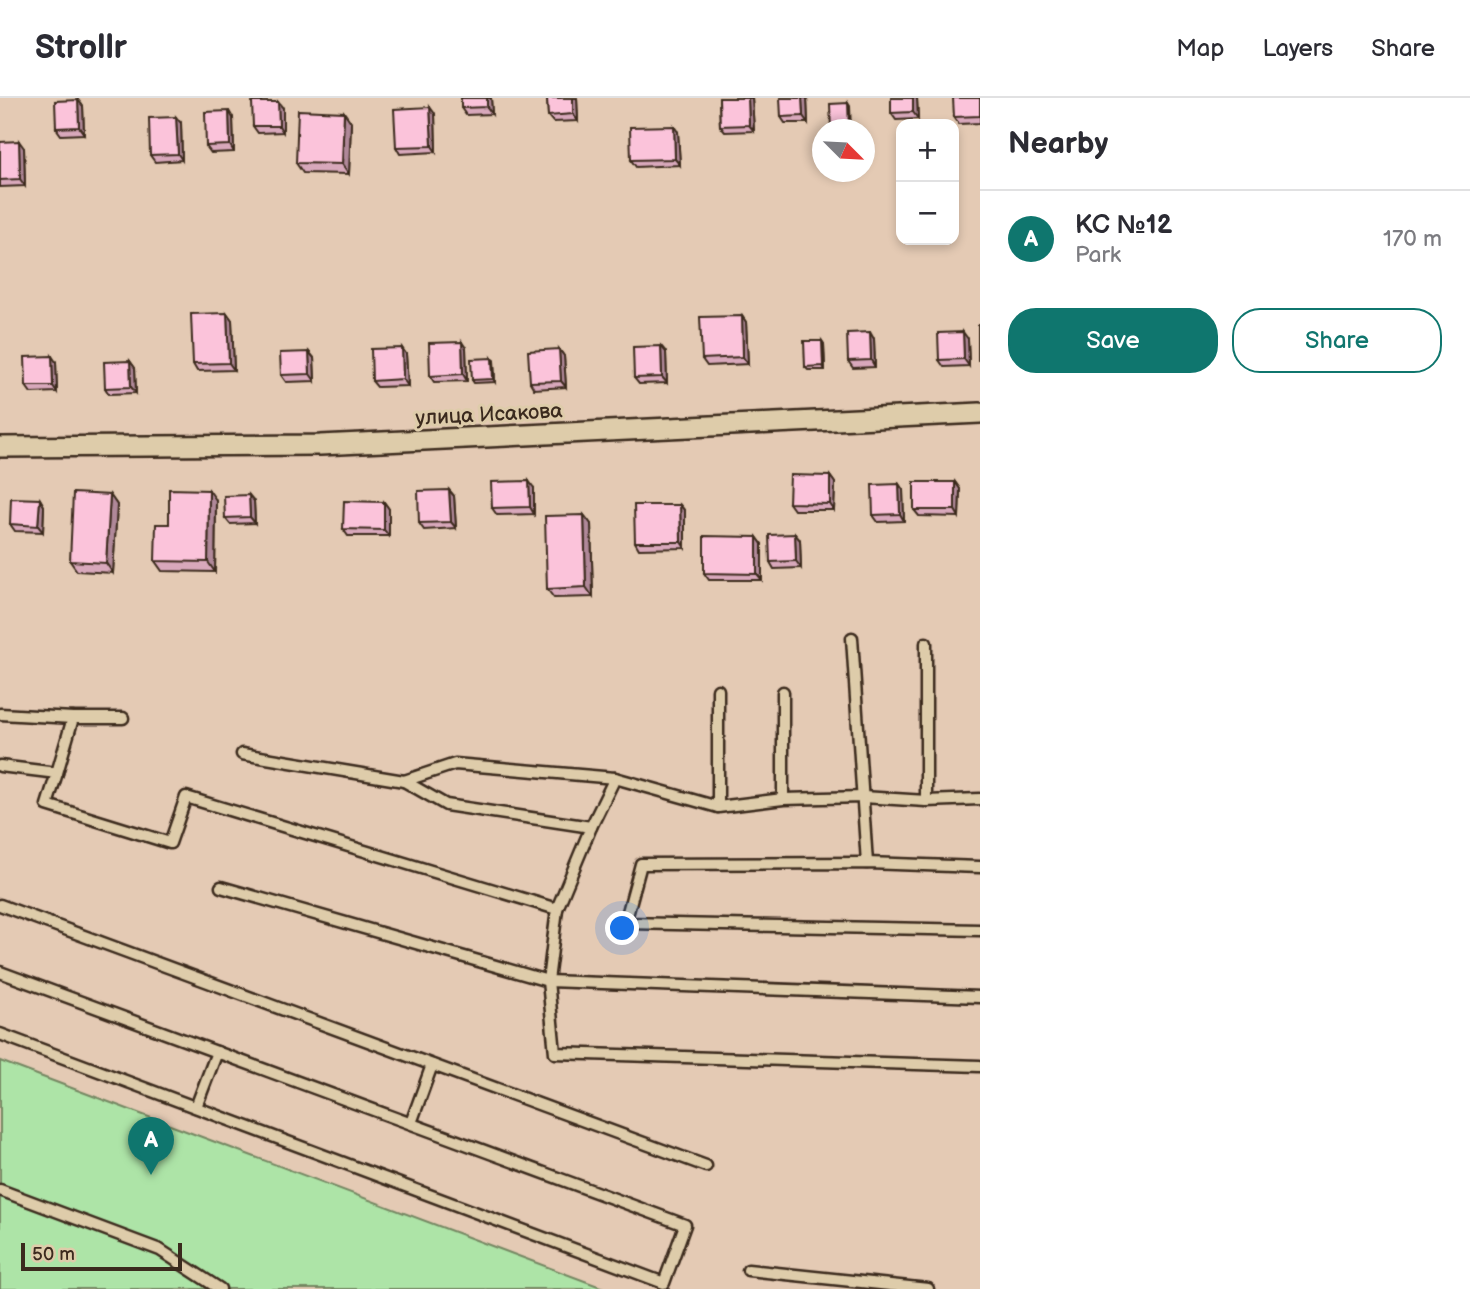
<!DOCTYPE html>
<meta charset="utf-8">
<style>
body{margin:0;font-family:"Balsamiq Sans",sans-serif;background:#f7f7f7;color:#2b2b33}
.controls{position:absolute;right:21px;top:21px;display:grid;overflow:hidden;border-radius:14px;box-shadow:0 4px 10px #0003}
.controls button{width:63px;height:63px;display:grid;place-items:center;padding:0;border:0;border-bottom:2px solid #e1e1e2;background:#fff;color:#2b2b33;font:35px sans-serif}
.compass{position:absolute;left:812px;top:21px;width:63px;height:63px;border-radius:50%;background:#fff;box-shadow:0 4px 10px #0003;rotate:114deg}
.scale{position:absolute;left:21px;bottom:18px;width:161px;box-sizing:border-box;padding-left:7px;border:4px solid #3b2a1e;border-top:0;font-size:19px;line-height:24px;white-space:nowrap;color:#3b2a1e;-webkit-text-stroke:5px #deccaa;paint-order:stroke}
.you{position:absolute;left:623px;top:831px;width:24px;height:24px;margin:-18px;border:5px solid #fff;border-radius:50%;background:#1a73e8;box-shadow:0 0 0 10px #1a73e833}
.badge{display:grid;place-items:center;width:46px;height:46px;border-radius:50%;background:#0f766e;color:#fff;font-size:23px;font-weight:700}
.pin{position:absolute;translate:-50% -58px;filter:drop-shadow(0 2px 4px #0008)}
.pin::after{content:'';position:absolute;top:37px;width:24px;height:21px;background:inherit;clip-path:polygon(0 0,100% 0,50% 100%)}
.list{margin:0;padding:0;list-style:none}
h2{display:flex;justify-content:space-between;align-items:center;height:91px;margin:0;padding:0 28px;font-size:30px}
h2 small{font-size:23px;font-weight:400;color:#7c7c81}
.list li{display:grid;grid-template-columns:46px 1fr auto;gap:21px;align-items:center;box-sizing:border-box;height:98px;padding:0 28px;border-top:2px solid #e1e1e2}
.list b{display:block;font-size:26px;white-space:nowrap}
.list p{margin:0;font-size:23px;white-space:nowrap;color:#7c7c81}
.list em{font-size:23px;font-style:normal;color:#7c7c81}
.actions{display:flex;gap:14px;padding:21px 28px}
.actions a{flex:1;padding:16px 0;border:2px solid #0f766e;border-radius:28px;text-align:center;font-size:24px;color:#0f766e}
.actions .main{background:#0f766e;color:#fff}
.map{position:relative;flex:none;width:980px;height:1191px;overflow:hidden}
header{display:flex;align-items:center;gap:42px;box-sizing:border-box;height:98px;padding:0 35px;background:#fff;border-bottom:2px solid #e1e1e2}
header strong{font-size:33px}
nav{display:flex;gap:38px;margin-inline-start:auto;font-size:24px}
main{display:flex}
aside{flex:1;background:#fff}
.map>svg:first-child{display:block}
.green{fill:#ade4a7;stroke:#748762;stroke-width:2}
.lines{fill:none;stroke-linecap:round;stroke-linejoin:round}
.service-casing{stroke:#3b2a1e;stroke-width:15}
.minor-casing{stroke:#3b2a1e;stroke-width:24}
.service{stroke:#deccaa;stroke-width:10}
.minor{stroke:#deccaa;stroke-width:19}
.wall{fill:#d8a8bb;stroke:#3b2a1e;stroke-width:2}
.shaded-wall{fill:#b08899;stroke:#3b2a1e;stroke-width:2}
.building{fill:#fbc3da;stroke:#3b2a1e;stroke-width:2}
.labels{text-anchor:middle;stroke-width:6;stroke-linejoin:round;paint-order:stroke}
.street-label{font-size:21px;fill:#3b2a1e;stroke:#deccaa}
</style>
<header>
<strong>Strollr</strong>
<nav><a>Map</a><a>Layers</a><a>Share</a></nav>
</header>
<main>
<div class="map">
<svg width="980" height="1191" viewBox="0 0 980 1191">
<rect width="100%" height="100%" fill="#e4cab4"/>
<filter id="ink" filterUnits="userSpaceOnUse"><feTurbulence type="fractalNoise" baseFrequency=".0143" numOctaves="2"/><feDisplacementMap in="SourceGraphic" scale="14" xChannelSelector="R" yChannelSelector="G"/><feConvolveMatrix kernelMatrix="1 2 1 2 8 2 1 2 1" color-interpolation-filters="sRGB"/></filter>
<g filter="url(#ink)">
<polygon class="green" points="0,963 606,1191 0,1191"/>
<g class="lines">
<g class="service-casing">
<g id="service">
<polyline points="852,540 867,765"/>
<polyline points="718,592 718,709"/>
<polyline points="783,594 783,701"/>
<polyline points="0,616 73,620"/>
<polyline points="242,656 404,683 455,666 615,680"/>
<polyline points="0,668 57,675 47,707 170,745 186,699 557,811 548,883 555,955 980,968"/>
<polyline points="57,675 73,620 123,620"/>
<polyline points="404,683 446,707 591,729 557,811"/>
<polyline points="926,703 926,545"/>
<polyline points="591,729 615,680 718,709 783,701 863,699 926,703 980,701"/>
<polyline points="980,769 867,765 641,766 625,825 980,832"/>
<polyline points="221,789 548,883 980,899"/>
<polyline points="0,807 706,1068"/>
<polyline points="0,874 685,1127 664,1185 0,936"/>
<polyline points="196,1009 217,954"/>
<polyline points="411,1025 432,967"/>
<polyline points="0,1092 160,1152 220,1191"/>
<polyline points="748,1172 928,1191"/>
</g>
</g>
<g class="minor-casing">
<polyline id="minor" points="0,349 320,347 980,315"/>
</g>
<use href="#service" class="service"/>
<use href="#minor" class="minor"/>
</g>
<g class="wall">
<polygon points="461,0 491,0 492,16 466,17 461,10"/>
<polygon points="547,0 577,0 578,23 553,24 548,18"/>
<polygon points="719,0 752,0 754,33 725,34 720,28"/>
<polygon points="807,0 808,25 785,25 781,19"/>
<polygon points="891,0 917,0 918,21 896,22 891,15"/>
<polygon points="980,0 980,25 959,26 954,19"/>
<polygon points="83,8 84,36 61,37 56,30"/>
<polygon points="283,10 283,34 258,35 253,28"/>
<polygon points="435,16 436,54 400,56 396,49"/>
<polygon points="233,20 234,54 211,55 206,48"/>
<polygon points="351,24 349,76 303,75 296,65"/>
<polygon points="181,25 182,62 155,64 150,57"/>
<polygon points="678,34 680,67 636,69 631,62"/>
<polygon points="0,44 24,50 25,88 0,89"/>
<polygon points="227,215 232,222 234,272 197,273 193,266"/>
<polygon points="742,218 746,224 748,266 707,268 702,261"/>
<polygon points="874,241 875,269 853,270 848,263"/>
<polygon points="968,241 969,268 944,269 939,262"/>
<polygon points="822,243 824,246 825,272 808,272 805,269"/>
<polygon points="402,250 406,256 408,288 377,289 372,283"/>
<polygon points="466,250 467,283 434,284 430,278"/>
<polygon points="559,251 564,258 566,289 534,291 530,284"/>
<polygon points="309,254 314,260 315,283 286,284 281,277"/>
<polygon points="666,254 667,285 639,286 634,280"/>
<polygon points="130,263 135,270 136,295 109,296 105,290"/>
<polygon points="494,263 495,284 474,285 472,282"/>
<polygon points="56,264 57,294 31,295 26,288"/>
<polygon points="830,378 835,385 834,412 794,412 789,405"/>
<polygon points="955,384 960,391 959,419 919,418 914,412"/>
<polygon points="899,386 903,392 904,423 878,424 873,417"/>
<polygon points="534,390 534,416 497,417 492,410"/>
<polygon points="449,392 454,398 456,430 424,432 419,425"/>
<polygon points="110,397 117,407 113,475 77,473 70,463"/>
<polygon points="40,401 44,408 43,434 15,433 10,426"/>
<polygon points="216,402 215,474 162,473 155,463 169,426"/>
<polygon points="254,403 255,425 230,426 225,420"/>
<polygon points="384,404 389,411 389,438 348,438 343,431"/>
<polygon points="680,407 685,413 685,450 639,451 635,444"/>
<polygon points="584,417 591,426 593,499 554,500 547,491"/>
<polygon points="757,439 762,446 762,482 709,482 704,475"/>
<polygon points="800,442 801,470 774,471 770,464"/>
</g>
<g class="shaded-wall">
<polygon points="487,0 491,0 492,16 487,9"/>
<polygon points="573,0 577,0 578,23 573,16"/>
<polygon points="748,0 752,0 754,33 749,27"/>
<polygon points="802,0 807,0 808,25 803,18"/>
<polygon points="913,0 917,0 918,21 913,14"/>
<polygon points="78,2 83,8 84,36 79,29"/>
<polygon points="278,4 283,10 283,34 279,28"/>
<polygon points="848,5 850,8 851,32 849,32"/>
<polygon points="430,9 435,16 436,54 432,48"/>
<polygon points="229,13 233,20 234,54 230,47"/>
<polygon points="344,14 351,24 349,76 342,66"/>
<polygon points="176,19 181,25 182,62 178,56"/>
<polygon points="674,28 678,34 680,67 675,61"/>
<polygon points="19,43 24,50 25,88 20,81"/>
<polygon points="227,215 232,222 234,272 229,265"/>
<polygon points="742,218 746,224 748,266 743,259"/>
<polygon points="870,234 874,241 875,269 871,262"/>
<polygon points="963,234 968,241 969,268 964,261"/>
<polygon points="822,243 824,246 825,272 823,268"/>
<polygon points="462,244 466,250 467,283 463,276"/>
<polygon points="661,248 666,254 667,285 662,279"/>
<polygon points="402,250 406,256 408,288 403,281"/>
<polygon points="559,251 564,258 566,289 561,283"/>
<polygon points="309,254 314,260 315,283 310,276"/>
<polygon points="52,258 56,264 57,294 53,288"/>
<polygon points="492,260 494,263 495,284 493,281"/>
<polygon points="130,263 135,270 136,295 131,289"/>
<polygon points="830,378 835,385 834,412 830,406"/>
<polygon points="529,383 534,390 534,416 530,409"/>
<polygon points="955,384 960,391 959,419 955,412"/>
<polygon points="899,386 903,392 904,423 900,416"/>
<polygon points="209,392 216,402 215,474 208,464"/>
<polygon points="449,392 454,398 456,430 451,424"/>
<polygon points="110,397 117,407 113,475 106,465"/>
<polygon points="249,397 254,403 255,425 250,419"/>
<polygon points="40,401 44,408 43,434 38,428"/>
<polygon points="384,404 389,411 389,438 384,432"/>
<polygon points="680,407 685,413 685,450 681,444"/>
<polygon points="584,417 591,426 593,499 586,489"/>
<polygon points="795,436 800,442 801,470 796,463"/>
<polygon points="757,439 762,446 762,482 757,476"/>
</g>
<g class="building">
<polygon points="461,0 487,0 487,9 461,10"/>
<polygon points="547,0 573,0 573,16 548,18"/>
<polygon points="719,0 748,0 749,27 720,28"/>
<polygon points="780,0 802,0 803,18 781,19"/>
<polygon points="891,0 913,0 913,14 891,15"/>
<polygon points="953,0 980,0 980,18 954,19"/>
<polygon points="78,2 79,29 56,30 55,3"/>
<polygon points="252,4 278,4 279,28 253,28"/>
<polygon points="848,5 849,31 831,32 830,6"/>
<polygon points="430,9 432,48 396,49 394,11"/>
<polygon points="298,12 344,14 342,66 296,65"/>
<polygon points="229,13 230,47 206,48 205,14"/>
<polygon points="176,19 178,56 150,57 149,20"/>
<polygon points="674,28 675,61 631,62 630,29"/>
<polygon points="19,43 20,81 0,82 0,44"/>
<polygon points="227,215 229,265 193,266 191,216"/>
<polygon points="742,218 743,259 702,261 700,219"/>
<rect x="978" y="227" width="2" height="35"/>
<polygon points="870,234 871,262 848,263 847,235"/>
<polygon points="963,234 964,261 939,262 938,235"/>
<polygon points="804,243 822,243 823,268 805,269"/>
<polygon points="462,244 463,276 430,278 429,245"/>
<polygon points="661,248 662,279 634,280 633,249"/>
<polygon points="402,250 403,281 372,283 371,251"/>
<polygon points="559,251 561,283 530,284 528,253"/>
<polygon points="309,254 310,276 281,277 280,255"/>
<polygon points="52,258 53,288 26,288 25,259"/>
<polygon points="492,260 493,281 472,282 471,261"/>
<polygon points="130,263 131,289 105,290 104,264"/>
<polygon points="790,377 830,378 830,406 789,405"/>
<polygon points="529,383 530,409 492,410 491,384"/>
<rect x="914" y="384" width="41" height="28"/>
<polygon points="899,386 900,416 873,417 872,387"/>
<polygon points="169,391 209,392 208,464 155,463 156,426 169,426"/>
<polygon points="449,392 451,424 419,425 418,393"/>
<polygon points="73,395 110,397 106,465 70,463"/>
<polygon points="249,397 250,419 225,420 224,398"/>
<polygon points="11,400 40,401 38,428 10,426"/>
<polygon points="344,403 384,404 384,432 343,431"/>
<polygon points="634,407 680,407 681,444 635,444"/>
<polygon points="584,417 586,489 547,491 545,418"/>
<polygon points="795,436 796,463 770,464 769,437"/>
<polygon points="704,438 757,439 757,476 704,475"/>
</g>
</g>
<g class="labels">
<g class="street-label">
<text transform="translate(489 316) rotate(-3)" y="7">улица Исакова</text>
</g>
</g>
</svg>
<div class="controls">
<button>+</button>
<button>−</button>
</div>
<svg class="compass" viewBox="-18 -18 36 36"><path d="M0-13l5 13h-10z" fill="#e53935"/><path d="M0 13l5-13h-10z" fill="#7c7c81"/></svg>
<div class="scale">50 m</div>
<div class="you"></div>
<div class="pin badge" style="left:151px;top:1077px">A</div>
</div>
<aside>
<h2>Nearby<small></small></h2>
<ul class="list">
<li><span class="badge">A</span><div><b>КС №12</b><p>Park</p></div><em>170 m</em></li>
</ul>
<div class="actions"><a class="main">Save</a><a>Share</a></div>
</aside>
</main>
